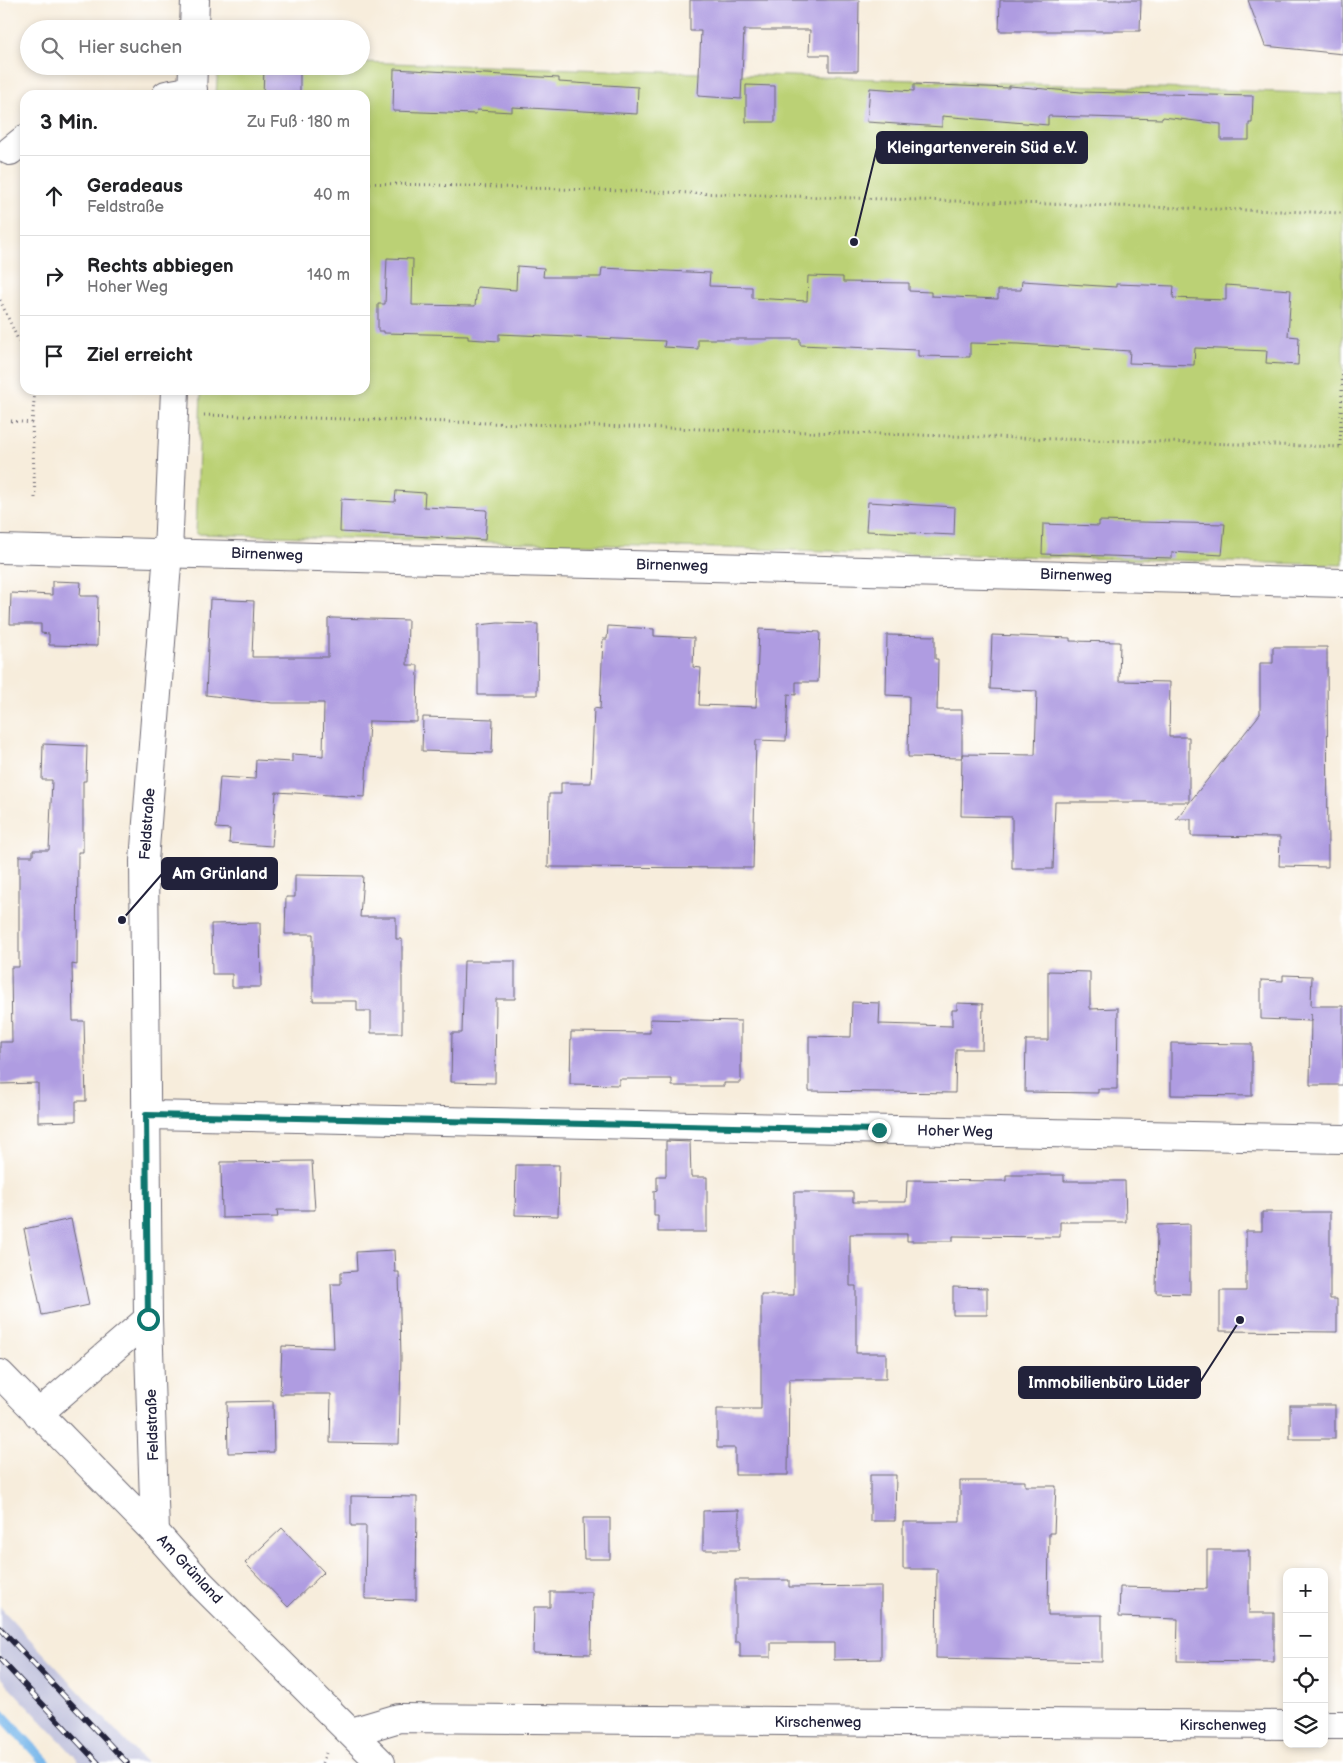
<!DOCTYPE html>
<html lang="de">
<meta charset="utf-8">
<style>
body{margin:0;font-family:"Balsamiq Sans",sans-serif;background:#f6f6f6;color:#202124}
.controls{position:absolute;right:15px;bottom:15px;display:grid;overflow:hidden;border-radius:10px;box-shadow:0 2px 8px #0003}
.controls button{width:45px;height:45px;display:grid;place-items:center;padding:0;border:0;border-bottom:1px solid #e0e0e0;background:#fff;color:#202124;font:25px sans-serif}
.stop{position:absolute;width:15px;height:15px;margin:-11px;border:4px solid #0f766e;border-radius:50%;background:#fff}
.stop.end{background:#0f766e;border-color:#fff;box-shadow:0 1px 5px #0008}
.list{margin:0;padding:0;list-style:none}
h2{display:flex;justify-content:space-between;align-items:center;height:65px;margin:0;padding:0 20px;font-size:21px}
h2 small{font-size:16px;font-weight:400;color:#757577}
.list li{display:grid;grid-template-columns:32px 1fr auto;gap:15px;align-items:center;box-sizing:border-box;height:80px;padding:0 20px;border-top:1px solid #e0e0e0}
.list b{display:block;font-size:19px;white-space:nowrap}
.list p{margin:0;font-size:16px;white-space:nowrap;color:#757577}
.list em{font-size:16px;font-style:normal;color:#757577}
.icon{flex:none;width:28px;height:28px;fill:none;stroke:currentColor;stroke-width:2;stroke-linecap:round;stroke-linejoin:round}
.map{position:relative;flex:none;width:1343px;height:1763px;overflow:hidden}
.search{position:absolute;background:#fff;box-shadow:0 2px 8px #0003;left:20px;top:20px;width:350px;height:55px;display:flex;align-items:center;gap:12px;box-sizing:border-box;padding:0 18px;border-radius:28px;color:#757577;font-size:19px}
.panel{position:absolute;background:#fff;box-shadow:0 2px 8px #0003;left:20px;top:90px;width:350px;height:305px;border-radius:15px}
.map>svg:first-child{display:block}
.industrial{fill:#c1c2dd}
.green{fill:#bbd175;stroke:#6e7a58}
.lines{fill:none;stroke-linecap:round;stroke-linejoin:round}
.stream{stroke:#76b6ea;stroke-width:10}
.building{fill:#af9ce1}
.minor-casing{stroke:#6d6973;stroke-width:30}
.path{stroke:#6d6973;stroke-width:3;stroke-dasharray:1 4;stroke-linecap:butt}
.minor{stroke:#fff;stroke-width:28}
.rail-casing{stroke:#22223b;stroke-width:5.5}
.rail{stroke:#fff;stroke-width:4;stroke-dasharray:11;stroke-linecap:butt}
.route{stroke:#0f766e;stroke-width:6}
.labels{text-anchor:middle;stroke-width:5;stroke-linejoin:round;paint-order:stroke}
.street-label{font-size:15px;fill:#22223b;stroke:#fff}
.leader{fill:none;stroke:#22223b;stroke-width:2}
.callout-dot{fill:#22223b;stroke:#fff;stroke-width:2}
.callout{fill:#22223b;stroke:#22223b;stroke-width:2}
.callout-label{font-size:16px;text-anchor:middle;font-weight:bold;fill:#fff}
</style>
<div class="map">
<svg width="1343" height="1763" viewBox="0 0 1343 1763">
<rect width="100%" height="100%" fill="#fff"/>
<filter id="ink" filterUnits="userSpaceOnUse"><feTurbulence type="fractalNoise" baseFrequency=".02" numOctaves="2"/><feDisplacementMap in="SourceGraphic" scale="10" xChannelSelector="R" yChannelSelector="G"/><feConvolveMatrix kernelMatrix="1 2 1 2 8 2 1 2 1" color-interpolation-filters="sRGB"/></filter>
<filter id="wash" filterUnits="userSpaceOnUse"><feTurbulence type="fractalNoise" baseFrequency=".0096" numOctaves="4" result="noise"/><feDisplacementMap in="SourceGraphic" scale="20" xChannelSelector="R" yChannelSelector="G"/><feGaussianBlur stdDeviation="1.12" result="paint"/><feColorMatrix in="noise" values="0 0 0 0 0 0 0 0 0 0 0 0 0 0 0 0 0 1.4 0 .05"/><feComposite in="paint" operator="in"/></filter>
<g filter="url(#wash)">
<rect width="100%" height="100%" fill="#f7eddc"/>
<polygon class="industrial" points="0,1607 146,1763 81,1763 0,1677"/>
<polygon class="green" points="361,62 1343,94 1343,565 196,534 201,390 365,390 365,95 216,95 218,66 361,66"/>
<g class="lines">
<polyline class="stream" points="0,1713 46,1763"/>
</g>
<g id="blocks">
<g class="building">
<polygon points="690,0 859,0 858,71 829,71 829,55 809,55 810,30 744,30 741,99 698,96 701,31 690,31"/>
<polygon points="1000,0 1141,0 1140,31 999,31"/>
<polygon points="1248,0 1343,0 1343,54 1265,46"/>
<polygon points="264,68 300,69 300,95 263,95"/>
<polygon points="394,69 559,78 559,82 638,87 637,114 512,107 512,112 477,110 476,114 393,111"/>
<polygon points="914,84 1009,88 1009,86 1081,92 1253,96 1252,123 1249,123 1249,140 1221,140 1221,124 1163,117 1162,119 1048,116 1048,125 942,116 942,127 867,122 870,88 914,91"/>
<polygon points="746,85 775,86 775,122 746,122"/>
<polygon points="387,258 413,259 412,305 475,306 477,287 516,290 517,266 544,268 543,277 601,277 602,268 710,273 709,286 752,287 752,298 807,301 808,276 843,277 843,282 909,283 909,291 931,292 931,296 998,299 998,290 1021,290 1022,281 1116,287 1116,284 1174,286 1173,298 1226,300 1226,285 1291,290 1288,336 1299,337 1298,365 1266,363 1267,351 1195,348 1194,365 1129,363 1130,351 1019,344 970,343 970,357 918,356 918,350 800,345 800,339 698,339 698,349 664,347 665,341 499,334 499,341 468,339 468,335 384,333 384,331 378,331 378,304 385,304"/>
<polygon points="396,491 425,493 424,507 487,510 485,540 340,532 341,499 395,502"/>
<polygon points="868,502 955,507 954,535 866,531"/>
<polygon points="1099,521 1225,524 1222,555 1172,552 1172,558 1042,554 1043,524 1099,526"/>
<polygon points="52,581 81,582 80,596 98,596 97,646 49,645 49,634 41,633 41,624 10,624 11,593 52,595"/>
<polygon points="210,599 254,601 252,657 328,657 328,619 332,618 408,620 407,665 418,665 417,722 369,721 365,797 276,792 272,846 229,843 230,829 216,828 220,777 255,779 256,760 292,762 292,754 323,756 324,703 272,703 206,695"/>
<polygon points="498,623 538,624 537,695 478,695 478,625"/>
<polygon points="608,626 654,629 654,636 694,638 693,667 701,668 699,705 756,707 759,629 820,632 818,682 796,682 796,695 788,694 786,741 756,740 753,868 548,867 549,794 561,794 561,783 591,783 594,708 600,709 603,639 607,639"/>
<polygon points="887,635 935,636 935,659 938,659 937,710 962,710 962,758 908,757 909,696 886,695"/>
<polygon points="992,635 1070,638 1070,641 1120,642 1119,681 1170,682 1169,737 1189,737 1189,802 1055,802 1053,869 1012,869 1012,817 961,816 962,754 1035,755 1037,691 990,689"/>
<polygon points="1273,647 1327,647 1328,867 1279,866 1280,837 1191,836 1191,819 1176,819 1260,714 1260,663 1273,663"/>
<polygon points="423,717 493,719 492,753 422,751"/>
<polygon points="43,744 87,746 86,781 83,781 83,852 78,852 77,965 72,964 73,1021 84,1021 86,1101 76,1101 76,1121 38,1122 38,1083 0,1084 0,1042 12,1042 11,967 19,967 19,856 33,856 33,850 49,850 52,780 42,780"/>
<polygon points="295,875 363,876 360,917 396,917 396,939 402,939 402,1033 371,1033 371,1011 357,1011 357,1001 313,1001 313,934 285,934 286,897 295,897"/>
<polygon points="260,923 261,987 232,987 232,974 212,974 211,924"/>
<polygon points="464,961 515,961 515,999 496,999 495,1083 451,1082 452,1033 462,1033"/>
<polygon points="1048,971 1090,972 1090,1009 1118,1008 1117,1089 1098,1089 1098,1093 1025,1092 1026,1040 1048,1040"/>
<polygon points="1283,975 1312,976 1311,1006 1343,1006 1343,1085 1310,1085 1311,1013 1311,1021 1261,1019 1261,980 1283,981"/>
<polygon points="852,1002 880,1003 879,1024 952,1026 952,1010 957,1010 957,1003 983,1004 982,1049 956,1049 955,1093 809,1091 809,1036 851,1037"/>
<polygon points="650,1019 741,1021 741,1083 724,1083 724,1086 672,1086 672,1079 619,1079 619,1085 570,1084 571,1032 650,1033"/>
<polygon points="1171,1043 1252,1044 1252,1096 1171,1095"/>
<polygon points="666,1141 690,1142 691,1177 707,1177 707,1232 658,1232 658,1216 654,1216 654,1191 657,1190 657,1176 666,1176"/>
<polygon points="312,1161 315,1210 277,1210 278,1217 222,1218 221,1162"/>
<polygon points="516,1165 559,1165 558,1216 515,1215"/>
<polygon points="1006,1175 1064,1175 1064,1181 1125,1181 1126,1222 1060,1222 1060,1237 953,1236 953,1241 907,1241 907,1234 850,1234 850,1286 856,1286 856,1353 886,1353 886,1379 789,1379 788,1475 735,1475 735,1448 717,1448 717,1409 761,1409 761,1295 794,1295 794,1192 853,1192 853,1202 906,1202 907,1180 1006,1181"/>
<polygon points="1262,1212 1330,1212 1330,1299 1337,1299 1337,1332 1220,1331 1220,1291 1246,1291 1246,1231 1262,1231"/>
<polygon points="71,1219 89,1305 42,1315 24,1229"/>
<polygon points="1190,1224 1190,1294 1156,1293 1157,1225"/>
<polygon points="394,1250 395,1272 399,1272 401,1358 399,1444 330,1443 331,1394 280,1394 282,1346 334,1348 331,1284 341,1284 341,1272 357,1271 356,1252"/>
<polygon points="953,1287 987,1288 987,1315 953,1315"/>
<polygon points="273,1401 274,1452 228,1453 227,1402"/>
<rect x="1290" y="1405" width="45" height="34"/>
<polygon points="870,1475 896,1475 895,1521 870,1521"/>
<polygon points="960,1481 1025,1481 1025,1486 1056,1486 1054,1533 1049,1533 1048,1615 1102,1615 1102,1662 936,1658 937,1569 903,1569 903,1522 960,1522"/>
<polygon points="351,1496 417,1497 416,1600 365,1599 366,1526 351,1526"/>
<polygon points="739,1510 739,1550 703,1550 703,1511"/>
<polygon points="583,1518 610,1518 610,1559 584,1559"/>
<polygon points="282,1528 324,1572 288,1607 245,1563"/>
<polygon points="1207,1550 1249,1550 1249,1613 1274,1613 1274,1662 1177,1661 1178,1619 1119,1617 1120,1587 1207,1589"/>
<polygon points="735,1580 789,1580 789,1587 881,1586 881,1659 834,1660 834,1643 771,1643 771,1657 740,1657 740,1642 735,1642"/>
<polygon points="550,1592 592,1592 591,1654 533,1653 534,1607 550,1607"/>
</g>
</g>
</g>
<g filter="url(#ink)">
<use href="#blocks" fill-opacity="0" stroke="#6d6973" stroke-width="1"/>
<g class="lines">
<g class="minor-casing">
<g id="minor">
<polyline points="194,29 195,0"/>
<polyline points="166,95 193,90"/>
<polyline points="192,95 193,66"/>
<polyline points="10,151 25,139"/>
<polyline points="0,549 1343,583"/>
<polyline points="146,1115 1343,1139"/>
<polyline points="0,1374 155,1532 201,1584 381,1763"/>
<polyline points="38,1414 148,1319"/>
<polyline points="155,1532 148,1319 144,861 168,552 175,390"/>
<polyline points="1324,1725 1343,1725"/>
<polyline points="352,1732 399,1718 1287,1725"/>
</g>
</g>
<g class="path">
<polyline points="365,183 1343,213"/>
<polyline points="0,300 25,355"/>
<polyline points="204,415 1343,447"/>
<polyline points="11,421 32,423"/>
<polyline points="1340,446 1343,362"/>
<polyline points="35,498 32,423 35,390"/>
<polyline points="322,1763 326,1753"/>
</g>
<use href="#minor" class="minor"/>
<g class="rail-casing">
<g id="rail">
<polyline points="0,1628 127,1763"/>
<polyline points="0,1659 98,1763"/>
</g>
</g>
<use href="#rail" class="rail"/>
</g>
</g>
<g class="lines" filter="url(#ink)">
<polyline class="route" points="148,1319 146,1115 879,1130"/>
</g>
<g class="labels">
<g class="street-label">
<text transform="translate(267 554) rotate(2)" y="5">Birnenweg</text>
<text transform="translate(672 565) rotate(1)" y="5">Birnenweg</text>
<text transform="translate(1076 575) rotate(2)" y="5">Birnenweg</text>
<text transform="translate(147 824) rotate(-86)" y="5">Feldstraße</text>
<text transform="translate(955 1131) rotate(1)" y="5">Hoher Weg</text>
<text transform="translate(152 1425) rotate(-92)" y="5">Feldstraße</text>
<text transform="translate(190 1569) rotate(47)" y="5">Am Grünland</text>
<text x="818" y="1727">Kirschenweg</text>
<text x="1223" y="1730">Kirschenweg</text>
</g>
</g>
<path class="leader" d="M854 242L877 148M122 920L162 874M1240 1320L1200 1382"/>
<g class="callout-dot">
<circle cx="854" cy="242" r="5"/>
<circle cx="122" cy="920" r="5"/>
<circle cx="1240" cy="1320" r="5"/>
</g>
<g class="callout">
<rect x="877" y="132" width="210" height="31" rx="5"/>
<rect x="162" y="858" width="115" height="31" rx="5"/>
<rect x="1019" y="1367" width="181" height="31" rx="5"/>
</g>
<g class="callout-label">
<text x="982" y="153">Kleingartenverein Süd e.V.</text>
<text x="220" y="879">Am Grünland</text>
<text x="1109" y="1388">Immobilienbüro Lüder</text>
</g>
</svg>
<div class="controls">
<button>+</button>
<button>−</button>
<button><svg class="icon" aria-label="locate" viewBox="0 0 24 24"><circle cx="12" cy="12" r="6"/><path d="M12 2v4M12 18v4M2 12h4M18 12h4"/></svg></button>
<button><svg class="icon" aria-label="layers" viewBox="0 0 24 24"><path d="M12 4l9 5-9 5-9-5zM3 14l9 5 9-5"/></svg></button>
</div>
<div class="stop" style="left:148px;top:1319px"></div>
<div class="stop end" style="left:879px;top:1130px"></div>
<div class="search"><svg class="icon" aria-label="search" viewBox="0 0 24 24"><circle cx="10" cy="10" r="6"/><path d="M15 15l6 6"/></svg>Hier suchen</div>
<section class="panel">
<h2>3 Min.<small>Zu Fuß · 180 m</small></h2>
<ul class="list">
<li><svg class="icon" aria-label="ahead" viewBox="0 0 24 24"><path d="M12 20V5M6 11l6-6 6 6"/></svg><div><b>Geradeaus</b><p>Feldstraße</p></div><em>40 m</em></li>
<li><svg class="icon" aria-label="right" viewBox="0 0 24 24"><path d="M7 20v-9h11M14 6l5 5-5 5"/></svg><div><b>Rechts abbiegen</b><p>Hoher Weg</p></div><em>140 m</em></li>
<li><svg class="icon" aria-label="arrive" viewBox="0 0 24 24"><path d="M6 21V4h12l-3 4 3 4H6"/></svg><div><b>Ziel erreicht</b></div></li>
</ul>
</section>
</div>
